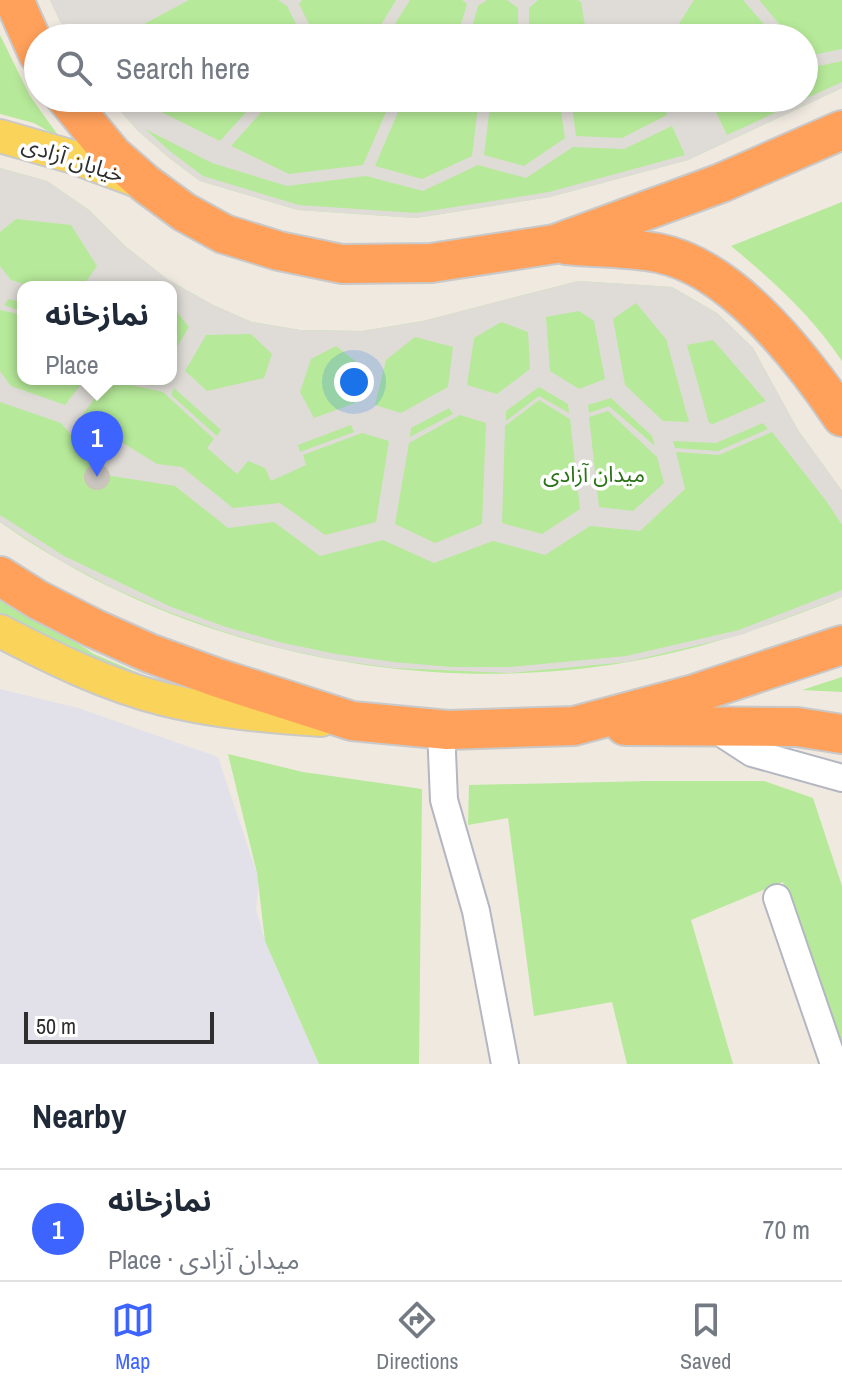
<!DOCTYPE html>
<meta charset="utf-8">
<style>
body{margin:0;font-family:"Archivo Narrow","Noto Sans Arabic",sans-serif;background:#f2f2f3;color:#1f2937}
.scale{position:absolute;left:24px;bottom:20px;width:190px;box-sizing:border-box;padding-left:8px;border:4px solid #2e2e2e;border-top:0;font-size:22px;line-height:28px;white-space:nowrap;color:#2e2e2e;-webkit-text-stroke:6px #fff;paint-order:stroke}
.you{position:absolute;left:354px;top:382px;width:28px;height:28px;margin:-20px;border:6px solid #fff;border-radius:50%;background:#1a73e8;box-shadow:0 0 0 12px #1a73e833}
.badge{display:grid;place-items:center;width:52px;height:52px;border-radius:50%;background:#3d64ff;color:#fff;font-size:26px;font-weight:700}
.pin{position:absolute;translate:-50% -66px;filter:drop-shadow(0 2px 4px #0008)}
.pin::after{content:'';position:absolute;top:42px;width:28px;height:24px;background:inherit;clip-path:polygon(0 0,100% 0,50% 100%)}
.popup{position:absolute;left:17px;top:281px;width:160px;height:104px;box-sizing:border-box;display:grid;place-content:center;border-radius:16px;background:#fff;filter:drop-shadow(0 2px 6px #0005);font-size:26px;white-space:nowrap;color:#747a83}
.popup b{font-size:30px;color:#1f2937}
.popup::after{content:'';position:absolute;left:50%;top:100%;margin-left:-16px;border:16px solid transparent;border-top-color:#fff}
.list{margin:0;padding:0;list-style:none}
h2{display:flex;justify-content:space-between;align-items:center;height:104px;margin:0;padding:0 32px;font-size:34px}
h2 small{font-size:26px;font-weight:400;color:#747a83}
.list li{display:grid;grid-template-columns:52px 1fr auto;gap:24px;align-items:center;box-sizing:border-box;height:112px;padding:0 32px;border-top:2px solid #e0e1e3}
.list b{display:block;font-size:30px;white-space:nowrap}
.list p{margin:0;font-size:26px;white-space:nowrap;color:#747a83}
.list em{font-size:26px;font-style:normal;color:#747a83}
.icon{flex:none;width:44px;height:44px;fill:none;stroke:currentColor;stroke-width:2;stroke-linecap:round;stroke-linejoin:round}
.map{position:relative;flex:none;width:842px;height:1064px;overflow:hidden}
.search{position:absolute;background:#fff;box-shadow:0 4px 12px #0003;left:24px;right:24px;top:24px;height:88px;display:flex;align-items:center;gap:20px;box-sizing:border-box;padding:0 28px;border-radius:44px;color:#747a83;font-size:30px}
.sheet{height:216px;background:#fff}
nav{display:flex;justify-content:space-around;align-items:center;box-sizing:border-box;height:112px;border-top:2px solid #e0e1e3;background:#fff;font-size:22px;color:#747a83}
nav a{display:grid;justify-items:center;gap:4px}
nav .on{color:#3d64ff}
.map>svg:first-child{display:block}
.industrial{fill:#e2e0e8}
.green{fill:#b6e999;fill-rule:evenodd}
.plaza{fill:#dfdcd7;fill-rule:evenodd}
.building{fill:#cbc6bf;stroke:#ccc5b9;stroke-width:2}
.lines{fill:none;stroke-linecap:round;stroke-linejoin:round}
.minor-casing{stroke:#b4b6c2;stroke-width:30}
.major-casing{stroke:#c9c9c9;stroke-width:36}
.highway-casing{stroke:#c9c9c9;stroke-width:42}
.minor{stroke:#fff;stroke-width:26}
.major{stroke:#fad35a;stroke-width:32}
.highway{stroke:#ffa05b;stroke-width:38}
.labels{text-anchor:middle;stroke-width:7;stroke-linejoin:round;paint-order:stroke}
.street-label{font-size:22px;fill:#2e2e2e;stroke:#fff}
.park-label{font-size:22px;fill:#2a7216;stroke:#fff}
</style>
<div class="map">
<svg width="842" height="1064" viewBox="0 0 842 1064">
<rect width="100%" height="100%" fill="#f0e9e0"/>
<polygon class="industrial" points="0,689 78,708 218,757 259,880 256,909 265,941 319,1064 0,1064"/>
<g class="green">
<polygon points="50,0 842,0 842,88 688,160 550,197 416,218 298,210 200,181 168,157 137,130 109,98 804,98 804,38 68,38"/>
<polygon points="0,35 30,96 60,138 34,123 0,114"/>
<path d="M 0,168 L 47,181 L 89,210 L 125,246 L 167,279 L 213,305 L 252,322 L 300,330 L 362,331 L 423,321 L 578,281 L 672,287 L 717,313 L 753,348 L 798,430 L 842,491 L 842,597 C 773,625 703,649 628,662 C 414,699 178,648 0,522 ZM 23,287 L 171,287 L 171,379 L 23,379 Z"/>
<path d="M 842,202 L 842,361 C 812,316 772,280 731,246 Z"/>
<polygon points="0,595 94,654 174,688 76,655 0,613"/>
<polygon points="842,677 842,692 802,690"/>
<polygon points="228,754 303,772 422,789 419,1064 319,1064 265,941 257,873"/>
<polygon points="650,781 764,781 813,798 842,886 842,1045 783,882 691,920 733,1064 627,1064 612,1002 534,1016 508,818 468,825 469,785"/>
</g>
<g class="plaza">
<polygon points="50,0 189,0 118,38 68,38"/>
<polygon points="278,0 302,0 299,4 316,38 303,38 287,6"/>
<polygon points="396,0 410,0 386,38 373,38"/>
<polygon points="462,0 487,0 478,6 469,38 457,38 467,4"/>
<polygon points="507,0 538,0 529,8 529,38 518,38 518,8"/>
<polygon points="577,0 694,0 677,27 682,38 587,38 581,2"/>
<polygon points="743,0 759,0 791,38 776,38"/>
<polygon points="842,49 842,61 804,69 804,53 807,56"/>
<path d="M 842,82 L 842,88 L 688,160 L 550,197 L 416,218 L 298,210 L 200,181 L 168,157 L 137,130 L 109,98 L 145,98 L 149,106 L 220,141 L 259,98 L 274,98 L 231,146 L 289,174 L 363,165 L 392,98 L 404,98 L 375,166 L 422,179 L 472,156 L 479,98 L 491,98 L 484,155 L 524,166 L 565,138 L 559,98 L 571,98 L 576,136 L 622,138 L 667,115 L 660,98 L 756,98 L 714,108 L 727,135 ZM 672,126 L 685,155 L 549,192 L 416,213 L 299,205 L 203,176 L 171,152 L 145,129 L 212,163 L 287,186 L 366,176 L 423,191 L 478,165 L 526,178 L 573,147 L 624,149 Z"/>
<path d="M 0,168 L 47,181 L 89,210 L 125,246 L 167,279 L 213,305 L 252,322 L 300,330 L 362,331 L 423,321 L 578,281 L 672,287 L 717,313 L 753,348 L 798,430 L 842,491 L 842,525 L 827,502 L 772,432 L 719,455 L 676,452 L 685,489 L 640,531 L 590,526 L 545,555 L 493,541 L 434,563 L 383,540 L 320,556 L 274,522 L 228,528 L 175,486 L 105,475 L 61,423 L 0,402 L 0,371 L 11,386 L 65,405 L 85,379 L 122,379 L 153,386 L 156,379 L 171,379 L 171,357 L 189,327 L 171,304 L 171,287 L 139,287 L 110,281 L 105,287 L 82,287 L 97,266 L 71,225 L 16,219 L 0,232 ZM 636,303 L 666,339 L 689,422 L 663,421 L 625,385 L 613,319 ZM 579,311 L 594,321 L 605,379 L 579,389 L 550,371 L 546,317 ZM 501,322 L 528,332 L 530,369 L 497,394 L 467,385 L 474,338 ZM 251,334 L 272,354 L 264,378 L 207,391 L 185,371 L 206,335 ZM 415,337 L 453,347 L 448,387 L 401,413 L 375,405 L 386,360 ZM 713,340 L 766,401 L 713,424 L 709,423 L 687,345 ZM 336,346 L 364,368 L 355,403 L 314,418 L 300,392 L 311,359 ZM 108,380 L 163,392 L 214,439 L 207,448 L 237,474 L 248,461 L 265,468 L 271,481 L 306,465 L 303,455 L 362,433 L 389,441 L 376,522 L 325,535 L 280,503 L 233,508 L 182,467 L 157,464 L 81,417 ZM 539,387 L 568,404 L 569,413 L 539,396 L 506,421 L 506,411 ZM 174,388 L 221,430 L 217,436 L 171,395 ZM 611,398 L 652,436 L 655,446 L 609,406 L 589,413 L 588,405 ZM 539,400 L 570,419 L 580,509 L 542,534 L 502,523 L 505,426 ZM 449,408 L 453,414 L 410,437 L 411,428 ZM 608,411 L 657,457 L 664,483 L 633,511 L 599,507 L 589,417 ZM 460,415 L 486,423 L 482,524 L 435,543 L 395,524 L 409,443 ZM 763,423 L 768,429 L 718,451 L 675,448 L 673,441 L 716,443 ZM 351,425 L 354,432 L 300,452 L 298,445 Z"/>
<polygon points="0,266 11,280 33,287 23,287 23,303 9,299 4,305 23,312 23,315 0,310"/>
<polygon points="0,515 64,556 169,606 223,626 279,642 336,654 394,662 451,667 510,667 626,656 739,630 842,590 842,597 741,635 627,662 510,673 393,668 335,660 278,648 221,631 166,611 113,588 61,561 0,522"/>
</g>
<circle class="building" cx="97" cy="477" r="12"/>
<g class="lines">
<g class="minor-casing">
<g id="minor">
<polyline points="712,727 752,753 842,778"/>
<polyline points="441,729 444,800 476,911 505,1064"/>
<polyline points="777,898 834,1064"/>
</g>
</g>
<g class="major-casing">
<g id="major">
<polyline points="0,136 73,157 138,181"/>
<path d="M 0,631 C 52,658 107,685 163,699 C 215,712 268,717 321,720"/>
</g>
</g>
<g class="highway-casing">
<g id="highway">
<polyline points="14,0 38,54"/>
<polyline points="66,98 113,155 146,184 184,212 224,234 279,251 342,264 431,263 555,244 721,183 842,130"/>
<path d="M 566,245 C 596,248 628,247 658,253 C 732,267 802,358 842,417"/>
<polyline points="0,576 38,600 93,628 149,653 218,678 352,721 448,730 574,726 694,694 842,645"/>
<polyline points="625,726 797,727 842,734"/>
</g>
</g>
<use href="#minor" class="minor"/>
<use href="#major" class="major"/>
<use href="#highway" class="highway"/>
</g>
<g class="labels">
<g class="street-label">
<text transform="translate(73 159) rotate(18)" y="8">خیابان آزادی</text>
</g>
<g class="park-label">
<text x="594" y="482">میدان آزادی</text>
</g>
</g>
</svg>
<div class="scale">50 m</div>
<div class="you"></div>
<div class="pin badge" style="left:97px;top:477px">1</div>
<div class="popup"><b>نمازخانه</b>Place</div>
<div class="search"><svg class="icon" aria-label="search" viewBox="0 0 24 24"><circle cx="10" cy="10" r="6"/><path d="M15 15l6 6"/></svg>Search here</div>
</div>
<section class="sheet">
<h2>Nearby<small></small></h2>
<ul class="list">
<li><span class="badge">1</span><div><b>نمازخانه</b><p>Place · میدان آزادی</p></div><em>70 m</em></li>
</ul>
</section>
<nav>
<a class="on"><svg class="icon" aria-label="map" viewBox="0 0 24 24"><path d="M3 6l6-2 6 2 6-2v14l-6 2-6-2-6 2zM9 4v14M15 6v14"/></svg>Map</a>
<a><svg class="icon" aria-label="directions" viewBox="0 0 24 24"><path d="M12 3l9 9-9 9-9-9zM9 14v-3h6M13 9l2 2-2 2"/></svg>Directions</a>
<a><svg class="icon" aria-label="saved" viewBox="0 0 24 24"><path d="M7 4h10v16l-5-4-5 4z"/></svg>Saved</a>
</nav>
